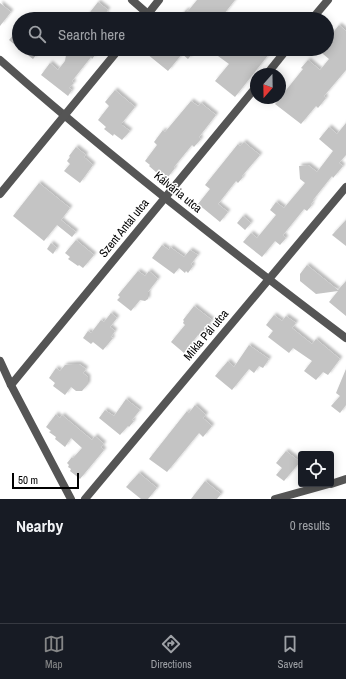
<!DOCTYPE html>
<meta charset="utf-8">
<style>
body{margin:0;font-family:"Archivo Narrow",sans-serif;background:#20242c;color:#f1f3f6}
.controls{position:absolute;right:12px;bottom:12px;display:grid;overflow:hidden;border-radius:4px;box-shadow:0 2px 10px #0003}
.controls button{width:36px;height:36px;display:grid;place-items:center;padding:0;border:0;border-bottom:1px solid #363941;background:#171b24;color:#f1f3f6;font:20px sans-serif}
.compass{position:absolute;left:250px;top:68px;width:36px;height:36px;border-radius:50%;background:#171b24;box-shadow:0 2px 10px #0003;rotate:200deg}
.scale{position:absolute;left:12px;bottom:10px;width:67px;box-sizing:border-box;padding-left:4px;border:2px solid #000;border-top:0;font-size:11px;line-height:14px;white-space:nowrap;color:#000;-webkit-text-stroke:3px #fff;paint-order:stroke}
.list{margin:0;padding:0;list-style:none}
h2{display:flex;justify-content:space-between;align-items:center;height:52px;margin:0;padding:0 16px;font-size:17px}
h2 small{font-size:13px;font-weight:400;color:#9ea1a6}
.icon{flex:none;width:22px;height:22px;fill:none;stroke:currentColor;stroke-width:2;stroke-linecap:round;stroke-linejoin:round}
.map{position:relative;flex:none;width:346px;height:499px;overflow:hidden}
.search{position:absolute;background:#171b24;box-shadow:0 2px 10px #0003;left:12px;right:12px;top:12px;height:44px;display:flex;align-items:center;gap:10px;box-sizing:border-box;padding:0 14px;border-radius:22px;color:#9ea1a6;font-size:15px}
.sheet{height:124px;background:#171b24}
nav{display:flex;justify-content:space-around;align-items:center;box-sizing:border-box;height:56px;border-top:1px solid #363941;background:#171b24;font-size:11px;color:#9ea1a6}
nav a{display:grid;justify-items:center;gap:2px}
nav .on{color:#858687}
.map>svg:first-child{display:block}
.building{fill:#c4c4c4;filter:url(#shadow)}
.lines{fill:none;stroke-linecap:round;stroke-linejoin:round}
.minor{stroke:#555;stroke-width:8}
.labels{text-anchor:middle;stroke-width:3;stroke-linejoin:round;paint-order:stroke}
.street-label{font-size:12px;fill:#000;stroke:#fff}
</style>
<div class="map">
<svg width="346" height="499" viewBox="0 0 346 499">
<defs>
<filter id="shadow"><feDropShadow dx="2.5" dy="-2.5" stdDeviation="1" flood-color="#0004"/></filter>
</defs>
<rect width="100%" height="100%" fill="#fff"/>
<g class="building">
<polygon points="197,0 235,0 220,19 178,19 186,10 188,11"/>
<polygon points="98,2 108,10 105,14 112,19 90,19 87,16"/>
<polygon points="0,3 11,12 0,26"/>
<polygon points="339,25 346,31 346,70 324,96 326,98 318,108 316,106 301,124 275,104 303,69 301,68 308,60 320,70 329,59 317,49 327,49 327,40"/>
<polygon points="19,28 19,48 9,40"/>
<polygon points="20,49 41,49 33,59"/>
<polygon points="85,49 100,49 92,59 91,57 72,81 74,83 69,88 72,90 68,96 41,75 50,63 58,70 65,61 66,55"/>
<polygon points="152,49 196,49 188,59 182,54 168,71 147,54"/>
<polygon points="224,49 270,49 267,52 269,54 235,97 215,81 229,64 218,56"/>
<polygon points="115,90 135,107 122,123 122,125 130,131 122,140 114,134 113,136 104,129 106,127 98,120 109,106 105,102"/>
<polygon points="191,101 198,106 201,103 216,115 199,137 201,139 194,147 192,145 174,167 175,168 168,177 167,176 164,179 149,166 150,165 145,161 157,145 154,142 163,130 165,132"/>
<polygon points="346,123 346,155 339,163 343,166 333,178 332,176 313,200 314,200 311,204 312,205 307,211 304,209 283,235 286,238 280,245 275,241 262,257 243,242 251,233 257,238 276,215 270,210 276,202 284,208 305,183 300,179 299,166 308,165 317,172 333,151 319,139 329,127 337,134"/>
<polygon points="244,142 260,155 242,176 243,177 238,183 236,181 218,204 228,212 220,222 198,204 210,189 205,185 238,144 240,146"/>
<polygon points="76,147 86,155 84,157 93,165 80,183 64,171 70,164 67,161 70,157 69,156"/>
<polygon points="39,183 70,208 61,220 76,232 72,237 57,225 44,241 13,216"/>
<polygon points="243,216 251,223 245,230 237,223"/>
<polygon points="346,220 346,246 332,235"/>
<polygon points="76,240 94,255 83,268 79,265 78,266 68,259 70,257 65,253"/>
<polygon points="51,243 57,248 53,254 47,249"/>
<polygon points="162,245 169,250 170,247 184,257 190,250 198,255 191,264 193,266 188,273 186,271 185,273 179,268 174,274 152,258"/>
<polygon points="307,265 338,290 346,281 346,316 329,302 338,291 316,294 300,281 300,274"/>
<polygon points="138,271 145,276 149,271 158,279 148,292 148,299 145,301 140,300 131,311 117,300 120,297 118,295"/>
<polygon points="194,306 212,320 207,327 211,330 203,339 198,335 184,353 171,342 185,325 183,323 184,321 183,320"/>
<polygon points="111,313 117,318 110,327 115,331 111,337 113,338 103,350 93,342 91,344 83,338 88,331 91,333 101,320 104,322"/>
<polygon points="274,315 282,321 286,316 296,323 292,328 312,344 316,339 340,359 328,375 323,372 316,380 304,371 312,361 293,348 289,353 268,337 273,331 266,325"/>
<polygon points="249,345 269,359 263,368 259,366 254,373 249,369 232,390 215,376 228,361 234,367"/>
<polygon points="74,364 79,364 86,369 83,373 88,377 88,384 82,391 76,391 71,387 65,395 53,386 55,383 49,378 56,368 60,371 65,365"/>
<polygon points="346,369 346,405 340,413 331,406 340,396 336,393"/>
<polygon points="126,399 140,410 132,420 134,421 129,427 128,426 120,435 99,418 105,410 114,416"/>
<polygon points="195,405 206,415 203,418 212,426 203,437 199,433 167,472 149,459 187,411 189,413"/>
<polygon points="56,414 60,418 62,415 92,440 95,436 104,444 101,447 104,450 80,479 70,471 71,469 68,467 69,465 67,463 72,457 73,458 82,448 71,438 65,447 55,439 56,437 49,432 51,431 46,427"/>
<polygon points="286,451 300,462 284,481 276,475 282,468 276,463"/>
<polygon points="139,473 157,488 148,499 141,499 126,487"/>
<polygon points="205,481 221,494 217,499 191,499"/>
</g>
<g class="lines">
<g class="minor">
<polyline points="132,0 148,14"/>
<polyline points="144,19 159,0"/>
<polyline points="312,19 328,0"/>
<path d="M 0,60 C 111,158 228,249 346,338"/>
<polyline points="267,74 287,49"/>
<polyline points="0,194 119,49"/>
<polyline points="0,361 11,385 71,499"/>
<polyline points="11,385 256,87"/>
<polyline points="331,484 346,479"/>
<polyline points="85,499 346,187"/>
<polyline points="275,499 329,484"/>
</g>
</g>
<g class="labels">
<g class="street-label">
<text transform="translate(178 192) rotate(39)" y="4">Kálvária utca</text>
<text transform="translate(124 228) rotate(-51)" y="4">Szent Antal utca</text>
<text transform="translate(206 335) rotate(-50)" y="4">Mikla Pál utca</text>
</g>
</g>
</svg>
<div class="controls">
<button><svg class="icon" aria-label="locate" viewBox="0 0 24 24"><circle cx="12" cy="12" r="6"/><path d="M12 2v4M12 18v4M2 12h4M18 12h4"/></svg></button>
</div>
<svg class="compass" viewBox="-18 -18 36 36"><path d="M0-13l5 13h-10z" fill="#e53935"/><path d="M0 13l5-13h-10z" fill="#9ea1a6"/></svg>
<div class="scale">50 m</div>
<div class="search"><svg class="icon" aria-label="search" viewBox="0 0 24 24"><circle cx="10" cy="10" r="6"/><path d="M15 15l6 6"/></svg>Search here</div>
</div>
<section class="sheet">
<h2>Nearby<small>0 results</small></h2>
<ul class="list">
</ul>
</section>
<nav>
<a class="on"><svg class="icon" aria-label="map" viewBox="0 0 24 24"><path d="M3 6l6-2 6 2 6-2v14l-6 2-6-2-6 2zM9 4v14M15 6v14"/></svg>Map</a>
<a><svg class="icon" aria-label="directions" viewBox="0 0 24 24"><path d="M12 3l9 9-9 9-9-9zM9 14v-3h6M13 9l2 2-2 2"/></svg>Directions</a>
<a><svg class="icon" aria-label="saved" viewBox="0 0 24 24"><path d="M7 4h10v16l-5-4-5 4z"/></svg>Saved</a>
</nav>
